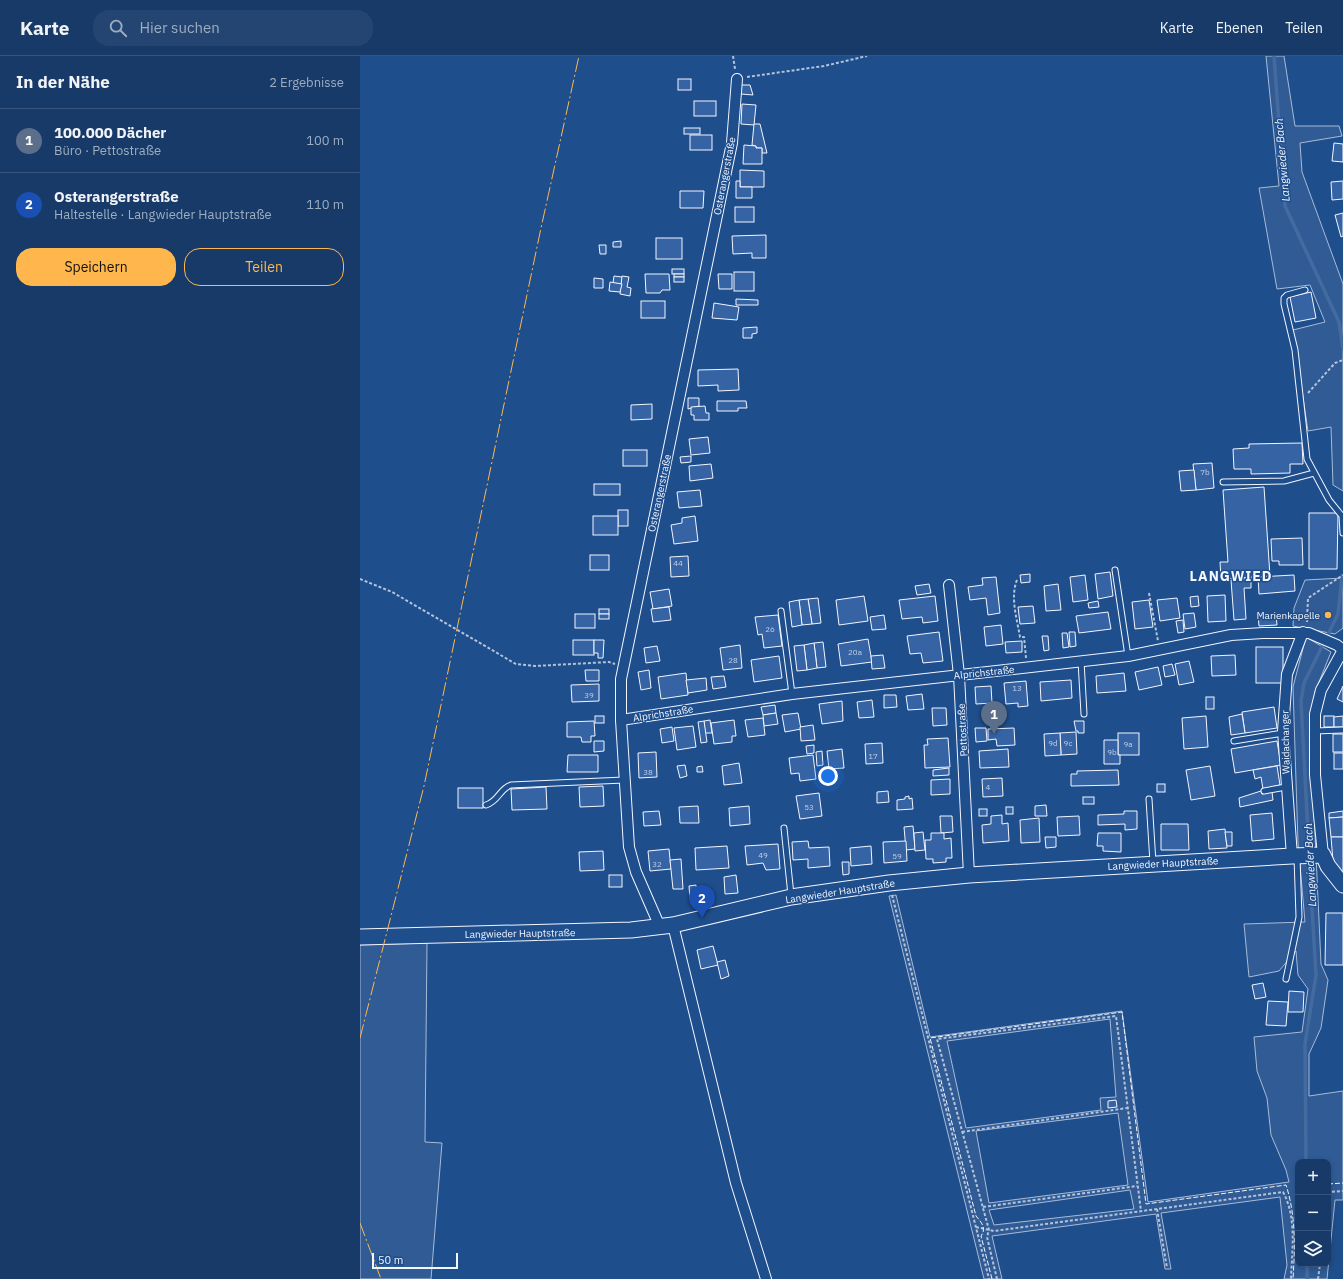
<!DOCTYPE html>
<html lang="de">
<meta charset="utf-8">
<style>
body{margin:0;font-family:"IBM Plex Sans",sans-serif;background:#244571;color:#f1f3f6}
.controls{position:absolute;right:12px;bottom:12px;display:grid;overflow:hidden;border-radius:8px;box-shadow:0 2px 6px #0003}
.controls button{width:36px;height:36px;display:grid;place-items:center;padding:0;border:0;border-bottom:1px solid #36547d;background:#173a69;color:#f1f3f6;font:20px sans-serif}
.scale{position:absolute;left:12px;bottom:10px;width:86px;box-sizing:border-box;padding-left:4px;border:2px solid #f2f6ff;border-top:0;font-size:11px;line-height:14px;white-space:nowrap;color:#f2f6ff;-webkit-text-stroke:3px #1f4e8c;paint-order:stroke}
.you{position:absolute;left:468px;top:720px;width:14px;height:14px;margin:-10px;border:3px solid #fff;border-radius:50%;background:#1a73e8;box-shadow:0 0 0 6px #1a73e833}
.badge{display:grid;place-items:center;width:26px;height:26px;border-radius:50%;background:#ffb74d;color:#fff;font-size:13px;font-weight:700}
.pin{position:absolute;translate:-50% -33px;filter:drop-shadow(0 1px 2px #0008)}
.pin::after{content:'';position:absolute;top:21px;width:14px;height:12px;background:inherit;clip-path:polygon(0 0,100% 0,50% 100%)}
.list{margin:0;padding:0;list-style:none}
h2{display:flex;justify-content:space-between;align-items:center;height:52px;margin:0;padding:0 16px;font-size:17px}
h2 small{font-size:13px;font-weight:400;color:#9eadc0}
.list li{display:grid;grid-template-columns:26px 1fr auto;gap:12px;align-items:center;box-sizing:border-box;height:64px;padding:0 16px;border-top:1px solid #36547d}
.list b{display:block;font-size:15px;white-space:nowrap}
.list p{margin:0;font-size:13px;white-space:nowrap;color:#9eadc0}
.list em{font-size:13px;font-style:normal;color:#9eadc0}
.actions{display:flex;gap:8px;padding:12px 16px}
.actions a{flex:1;padding:9px 0;border:1px solid #ffb74d;border-radius:16px;text-align:center;font-size:14px;color:#ffb74d}
.actions .main{background:#ffb74d;color:#111}
.icon{flex:none;width:22px;height:22px;fill:none;stroke:currentColor;stroke-width:2;stroke-linecap:round;stroke-linejoin:round}
.map{position:relative;flex:none;width:983px;height:1223px;overflow:hidden}
header{display:flex;align-items:center;gap:24px;box-sizing:border-box;height:56px;padding:0 20px;background:#173a69;border-bottom:1px solid #36547d}
header strong{font-size:19px}
nav{display:flex;gap:22px;margin-inline-start:auto;font-size:14px}
.search{width:280px;height:36px;background:#244571;display:flex;align-items:center;gap:10px;box-sizing:border-box;padding:0 14px;border-radius:16px;color:#9eadc0;font-size:15px}
main{display:flex}
aside{flex:1;background:#173a69}
.map>svg:first-child{display:block}
.green{fill:#305b95;stroke:#a8bbd7;fill-rule:evenodd}
.lines{fill:none;stroke-linecap:round;stroke-linejoin:round}
.stream{stroke:#446ba0;stroke-width:3.5}
.building{fill:#3563a3;stroke:#f2f6ff}
.lane-casing{stroke:#f2f6ff;stroke-width:7}
.street-casing{stroke:#f2f6ff;stroke-width:12}
.secondary-casing{stroke:#f2f6ff;stroke-width:17}
.path{stroke:#b3c4dc;stroke-width:2;stroke-dasharray:3 2;stroke-linecap:butt}
.lane{stroke:#1f4e8c;stroke-width:5}
.street{stroke:#1f4e8c;stroke-width:10}
.secondary{stroke:#1f4e8c;stroke-width:15}
.fence{stroke:#f2f6ff;stroke-width:1;stroke-dasharray:5 2;stroke-linecap:butt}
.power{stroke:#ffb74d;stroke-width:1;stroke-dasharray:14 3 2 3;stroke-linecap:butt}
.poi-dot{fill:#ffb74d;stroke:#1f4e8c;stroke-width:1.5}
.labels{text-anchor:middle;stroke-width:3;stroke-linejoin:round;paint-order:stroke}
.number-label{font-size:8px;fill:#c3d1e8}
.street-label{font-size:10px;fill:#f2f6ff;stroke:#1f4e8c}
.poi-label{font-size:10px;fill:#f2f6ff;stroke:#1f4e8c;text-anchor:end}
.water-label{font-size:11px;font-style:italic;fill:#f2f6ff;stroke:#1f4e8c}
.district-label{font-size:14px;font-weight:bold;letter-spacing:1px;fill:#f2f6ff;stroke:#1f4e8c}
</style>
<header>
<strong>Karte</strong>
<div class="search"><svg class="icon" aria-label="search" viewBox="0 0 24 24"><circle cx="10" cy="10" r="6"/><path d="M15 15l6 6"/></svg>Hier suchen</div>
<nav><a>Karte</a><a>Ebenen</a><a>Teilen</a></nav>
</header>
<main>
<aside>
<h2>In der Nähe<small>2 Ergebnisse</small></h2>
<ul class="list">
<li><span class="badge" style="background:#5c6f8a">1</span><div><b>100.000 Dächer</b><p>Büro · Pettostraße</p></div><em>100 m</em></li>
<li><span class="badge" style="background:#1a4fb4">2</span><div><b>Osterangerstraße</b><p>Haltestelle · Langwieder Hauptstraße</p></div><em>110 m</em></li>
</ul>
<div class="actions"><a class="main">Speichern</a><a>Teilen</a></div>
</aside>
<div class="map">
<svg width="983" height="1223" viewBox="0 0 983 1223">
<rect width="100%" height="100%" fill="#1f4e8c"/>
<g class="green">
<polygon points="906,0 924,0 935,70 979,70 982,80 940,87 942,116 983,228 983,435 973,429 971,371 948,375 933,274 965,266 950,229 917,233 899,132 919,130"/>
<polygon points="983,522 983,572 975,578 933,570 934,552 945,524"/>
<path d="M 946,581 L 971,596 L 955,636 L 950,668 L 961,908 L 968,924 L 961,972 L 949,998 L 949,1040 L 983,1035 L 983,1144 L 975,1144 L 967,1223 L 924,1223 L 927,1209 L 920,1141 L 801,1157 L 811,1213 L 805,1213 L 796,1158 L 632,1180 L 642,1223 L 624,1223 L 529,840 L 536,839 L 570,981 L 762,955 L 788,1146 L 929,1126 L 926,1114 L 911,1079 L 907,1042 L 897,1015 L 894,981 L 942,976 L 948,933 L 938,919 L 936,895 L 919,915 L 889,921 L 884,868 L 945,866 L 938,787 L 933,631 ZM 750,963 L 756,1041 L 740,1042 L 741,1054 L 606,1072 L 587,985 ZM 758,1057 L 768,1129 L 629,1147 L 616,1075 ZM 938,1106 L 968,1106 L 968,1208 L 938,1208 ZM 770,1134 L 774,1153 L 634,1169 L 629,1154 Z"/>
<polygon points="67,887 65,1086 82,1087 71,1223 0,1223 0,889"/>
</g>
<g class="lines">
<g class="stream">
<polyline points="914,0 925,150 979,266 983,293"/>
<polyline points="949,796 941,645 944,627 978,558 982,520"/>
<polyline points="946,1106 945,988 956,919 949,802"/>
<polyline points="947,1208 947,1223"/>
</g>
</g>
<g class="building">
<rect x="318" y="23" width="13" height="11"/>
<polygon points="381,29 390,29 393,39 381,38"/>
<rect x="334" y="45" width="22" height="15"/>
<polygon points="382,48 396,49 394,69 381,68"/>
<polygon points="394,68 400,68 407,97 402,97 402,92 396,92 396,90 392,89"/>
<rect x="324" y="72" width="16" height="6"/>
<rect x="330" y="79" width="22" height="15"/>
<polygon points="974,87 983,88 983,106 972,105"/>
<polygon points="384,89 396,90 396,92 402,92 402,108 383,108"/>
<polygon points="380,114 404,115 404,131 380,131"/>
<polygon points="376,125 380,125 380,131 392,131 392,142 376,142"/>
<polygon points="983,125 983,143 972,144 971,126"/>
<polygon points="320,135 344,135 343,152 320,152"/>
<rect x="375" y="151" width="19" height="15"/>
<polygon points="983,157 983,180 981,181 975,159"/>
<polygon points="406,179 406,202 392,202 392,197 373,198 372,180"/>
<rect x="296" y="182" width="26" height="21"/>
<polygon points="261,185 261,191 253,191 253,186"/>
<polygon points="239,189 246,189 246,198 240,198"/>
<rect x="312" y="213" width="12" height="5"/>
<rect x="374" y="216" width="20" height="19"/>
<polygon points="285,218 309,218 310,234 302,234 300,237 286,237"/>
<rect x="314" y="218" width="10" height="3"/>
<polygon points="358,218 372,218 372,233 359,233"/>
<polygon points="254,220 262,221 262,228 253,227"/>
<polygon points="262,220 269,221 267,231 271,232 270,240 260,238"/>
<rect x="314" y="221" width="10" height="5"/>
<polygon points="234,222 243,223 243,232 234,232"/>
<polygon points="250,226 262,228 260,236 249,235"/>
<polygon points="951,236 956,262 935,266 930,241"/>
<polygon points="376,243 398,244 398,249 376,249"/>
<rect x="281" y="245" width="24" height="17"/>
<polygon points="354,247 379,251 377,264 352,262"/>
<polygon points="397,271 397,277 392,278 392,282 383,282 383,272"/>
<polygon points="378,313 379,334 358,335 358,329 338,330 338,314"/>
<polygon points="328,342 339,342 339,350 328,353"/>
<polygon points="357,345 386,345 387,352 378,352 378,355 357,355"/>
<polygon points="292,348 292,363 271,364 271,349"/>
<polygon points="345,350 346,357 349,357 349,364 334,364 334,359 331,359 331,351"/>
<polygon points="348,381 350,397 331,399 329,383"/>
<polygon points="942,387 943,408 930,408 930,417 891,418 891,413 874,413 873,393 889,392 889,388"/>
<rect x="263" y="394" width="24" height="16"/>
<polygon points="331,400 331,406 321,407 320,401"/>
<polygon points="852,407 854,432 836,434 833,408"/>
<polygon points="351,408 353,422 330,425 329,410"/>
<polygon points="834,414 836,434 821,435 819,415"/>
<rect x="234" y="428" width="26" height="11"/>
<polygon points="904,431 910,520 861,523 860,506 868,506 863,434"/>
<polygon points="340,434 342,450 319,452 317,436"/>
<rect x="258" y="454" width="10" height="16"/>
<polygon points="949,457 978,457 977,513 949,513"/>
<rect x="233" y="460" width="25" height="19"/>
<polygon points="335,460 338,485 314,488 311,469 322,467 322,462"/>
<polygon points="942,482 943,509 919,509 919,505 912,505 911,483"/>
<rect x="230" y="499" width="19" height="15"/>
<polygon points="328,500 329,520 311,521 310,501"/>
<polygon points="750,516 753,540 738,543 735,518"/>
<polygon points="670,518 670,526 661,527 660,519"/>
<polygon points="725,519 728,544 713,546 710,521"/>
<polygon points="934,519 935,535 899,538 898,521"/>
<polygon points="636,521 640,557 628,559 626,542 610,544 608,531 623,529 622,522"/>
<polygon points="891,522 891,532 884,532 886,563 874,564 871,524"/>
<polygon points="569,528 571,537 557,539 555,530"/>
<polygon points="698,528 701,554 686,555 684,530"/>
<polygon points="309,533 312,550 293,553 290,536"/>
<polygon points="865,539 866,565 848,566 847,540"/>
<polygon points="504,540 508,565 479,569 476,544"/>
<polygon points="575,540 578,565 563,567 562,561 542,563 539,544"/>
<polygon points="838,540 839,550 831,551 830,541"/>
<polygon points="458,542 461,567 452,568 448,543"/>
<polygon points="817,542 820,562 800,565 797,544"/>
<polygon points="448,543 452,568 442,569 439,544"/>
<polygon points="439,544 442,569 432,571 429,546"/>
<polygon points="789,544 793,571 775,573 772,546"/>
<polygon points="738,545 739,551 729,552 728,547"/>
<polygon points="673,550 675,567 660,568 658,551"/>
<polygon points="309,551 311,564 293,566 291,553"/>
<rect x="239" y="553" width="10" height="5"/>
<polygon points="748,556 751,573 719,577 716,560"/>
<polygon points="834,557 836,571 825,573 823,558"/>
<rect x="215" y="558" width="20" height="14"/>
<rect x="239" y="558" width="10" height="5"/>
<polygon points="418,559 422,590 404,592 402,578 398,579 395,561"/>
<polygon points="524,559 526,573 512,574 510,561"/>
<polygon points="898,559 916,559 917,569 899,570"/>
<polygon points="823,564 824,576 818,577 816,565"/>
<polygon points="641,569 643,588 626,590 624,571"/>
<polygon points="579,576 583,605 563,607 561,597 550,598 547,580"/>
<polygon points="709,576 715,576 716,590 710,591"/>
<polygon points="702,577 707,577 709,591 703,592"/>
<polygon points="682,580 688,580 689,594 684,595"/>
<polygon points="508,583 512,606 481,610 478,588"/>
<rect x="213" y="584" width="21" height="15"/>
<polygon points="234,584 244,584 243,602 238,602 238,597 234,597"/>
<polygon points="662,585 662,596 646,597 645,586"/>
<polygon points="463,586 466,611 457,612 454,587"/>
<polygon points="454,587 457,612 447,614 444,589"/>
<polygon points="380,589 382,612 363,614 360,592"/>
<polygon points="444,589 447,614 437,615 434,590"/>
<polygon points="297,590 300,605 286,607 284,592"/>
<rect x="896" y="591" width="27" height="36"/>
<polygon points="523,599 525,612 512,613 511,600"/>
<polygon points="875,599 876,619 852,620 851,600"/>
<polygon points="419,600 422,622 394,626 391,604"/>
<polygon points="829,605 834,626 819,629 815,608"/>
<polygon points="812,608 815,619 805,621 803,610"/>
<polygon points="798,611 802,629 779,634 775,616"/>
<polygon points="225,614 239,614 239,625 226,625"/>
<polygon points="289,614 291,632 281,634 278,616"/>
<polygon points="326,617 328,639 301,643 298,621"/>
<polygon points="764,617 766,635 737,637 736,620"/>
<polygon points="364,620 366,631 353,633 351,621"/>
<polygon points="346,622 347,634 328,637 326,624"/>
<polygon points="711,624 712,642 681,645 680,626"/>
<polygon points="666,625 668,650 658,651 658,647 646,648 644,627"/>
<polygon points="239,628 239,645 212,646 211,629"/>
<polygon points="631,630 632,647 616,648 615,631"/>
<polygon points="983,630 983,646 977,643"/>
<polygon points="562,638 564,653 548,654 546,640"/>
<polygon points="524,639 536,639 537,651 524,652"/>
<rect x="846" y="641" width="8" height="12"/>
<polygon points="512,644 514,661 499,662 497,646"/>
<polygon points="482,645 483,665 462,668 459,648"/>
<polygon points="415,649 416,657 403,659 401,651"/>
<polygon points="914,651 917,672 885,677 882,656"/>
<polygon points="572,652 586,652 587,669 573,670"/>
<polygon points="642,652 643,664 631,665 630,653"/>
<polygon points="416,657 418,668 404,670 403,659"/>
<polygon points="438,657 441,673 425,676 422,659"/>
<polygon points="882,658 885,677 871,679 869,661"/>
<rect x="235" y="660" width="9" height="7"/>
<polygon points="846,660 848,691 824,693 822,662"/>
<rect x="964" y="660" width="10" height="11"/>
<polygon points="983,660 983,671 974,671 974,661"/>
<polygon points="403,662 405,679 388,681 385,664"/>
<polygon points="350,664 352,677 345,677 344,665"/>
<polygon points="374,664 376,680 372,680 372,686 354,688 351,667"/>
<polygon points="234,665 235,680 231,680 231,686 222,686 221,681 207,681 207,666"/>
<polygon points="344,665 347,686 341,687 338,666"/>
<polygon points="714,665 724,665 724,677 718,677 718,675 716,675"/>
<polygon points="453,669 455,684 441,685 440,671"/>
<polygon points="333,670 336,691 317,694 314,672"/>
<polygon points="312,671 314,685 302,687 300,673"/>
<polygon points="615,672 626,672 627,685 616,686"/>
<polygon points="654,672 655,689 637,690 636,683 628,684 628,673"/>
<polygon points="716,676 717,698 701,699 700,677"/>
<polygon points="700,677 701,699 685,700 684,678"/>
<rect x="758" y="677" width="21" height="22"/>
<rect x="973" y="678" width="10" height="18"/>
<polygon points="588,682 590,711 565,712 564,689 568,689 567,683"/>
<polygon points="744,684 758,684 758,699 760,699 760,708 744,708"/>
<polygon points="234,685 244,685 244,695 234,696"/>
<polygon points="917,685 921,709 875,717 871,693"/>
<polygon points="522,687 523,707 506,708 505,688"/>
<polygon points="454,689 454,697 447,698 446,690"/>
<polygon points="482,693 484,712 469,713 467,695"/>
<polygon points="648,693 649,711 620,712 619,695"/>
<polygon points="462,695 463,709 457,710 456,696"/>
<polygon points="296,696 297,721 279,722 278,697"/>
<rect x="974" y="697" width="9" height="16"/>
<polygon points="208,699 238,699 238,716 207,716"/>
<polygon points="453,699 456,723 440,725 439,717 431,718 429,702"/>
<polygon points="379,707 382,727 364,729 362,710"/>
<polygon points="325,709 327,720 320,722 317,710"/>
<polygon points="342,710 343,716 337,716 337,711"/>
<polygon points="850,710 855,740 831,744 826,714"/>
<polygon points="917,710 920,729 903,733 901,721 895,723 893,714"/>
<polygon points="589,712 589,719 573,720 573,714"/>
<polygon points="758,714 759,729 711,730 711,718 717,718 717,715"/>
<polygon points="642,722 643,740 623,741 622,723"/>
<polygon points="590,723 590,738 571,739 571,724"/>
<rect x="797" y="728" width="8" height="8"/>
<polygon points="243,730 244,750 220,751 219,731"/>
<polygon points="186,731 187,753 152,754 151,733"/>
<rect x="98" y="732" width="25" height="20"/>
<polygon points="528,735 529,746 517,747 517,736"/>
<polygon points="901,735 902,738 912,736 913,744 880,751 879,742"/>
<polygon points="459,737 462,760 440,763 436,740"/>
<polygon points="549,740 549,743 552,742 553,753 537,754 537,744 545,743 545,741"/>
<rect x="723" y="741" width="11" height="7"/>
<polygon points="686,749 687,760 675,760 675,750"/>
<polygon points="338,750 339,767 320,767 319,751"/>
<polygon points="389,750 390,768 370,770 369,752"/>
<rect x="646" y="751" width="7" height="7"/>
<rect x="619" y="753" width="8" height="7"/>
<polygon points="299,755 301,769 284,770 283,756"/>
<polygon points="764,755 777,755 777,773 765,774 765,768 738,769 738,759 764,758"/>
<polygon points="983,755 983,761 969,762 969,757"/>
<polygon points="912,757 914,783 892,785 890,759"/>
<polygon points="642,759 642,768 648,767 649,785 623,787 622,769 631,768 631,760"/>
<polygon points="580,760 592,760 593,776 581,777"/>
<polygon points="719,760 720,779 698,780 697,761"/>
<polygon points="983,761 983,781 971,781 969,762"/>
<polygon points="679,762 680,786 661,787 660,764"/>
<polygon points="801,768 828,768 829,794 801,794"/>
<polygon points="553,770 555,793 546,794 544,771"/>
<polygon points="865,773 867,792 849,793 848,775"/>
<polygon points="563,776 565,794 555,795 554,777"/>
<polygon points="865,776 872,776 872,790 867,790"/>
<polygon points="571,777 584,777 584,783 591,782 592,802 586,802 586,806 573,807 573,803 566,803 565,784 571,784"/>
<polygon points="738,777 761,777 761,796 743,795 743,790 737,790"/>
<polygon points="685,781 696,781 696,791 686,792"/>
<polygon points="971,781 983,781 983,820 973,805"/>
<polygon points="448,785 449,792 469,791 470,810 448,812 448,803 433,804 432,786"/>
<polygon points="546,785 547,805 524,807 523,786"/>
<polygon points="418,788 420,813 406,814 403,807 387,809 385,790"/>
<polygon points="367,790 369,812 336,814 335,792"/>
<polygon points="511,790 512,808 491,810 490,792"/>
<polygon points="309,793 311,813 290,815 288,795"/>
<polygon points="243,795 244,814 220,815 219,796"/>
<polygon points="321,803 323,833 313,833 310,804"/>
<polygon points="482,806 489,806 489,818 483,819"/>
<rect x="249" y="819" width="13" height="12"/>
<polygon points="376,819 378,837 365,838 364,821"/>
<polygon points="336,829 337,843 330,844 329,830"/>
<polygon points="966,857 983,857 983,909 965,909"/>
<polygon points="353,890 358,909 341,913 337,894"/>
<polygon points="365,904 369,920 361,923 357,906"/>
<polygon points="903,927 906,941 895,943 892,929"/>
<polygon points="929,935 944,936 943,956 928,956"/>
<polygon points="908,945 928,946 926,970 906,969"/>
<polygon points="756,1044 757,1051 748,1052 748,1045"/>
</g>
<g class="lines">
<g class="lane-casing">
<g id="lane">
<polyline points="945,234 927,239 924,242 924,248 935,294 947,403 969,444 982,460 983,477"/>
<polyline points="863,426 924,425 954,417"/>
<polyline points="755,514 768,600"/>
<polyline points="421,555 432,638"/>
<polyline points="721,605 724,658"/>
<polyline points="954,675 983,674"/>
<polyline points="874,685 923,677"/>
<polyline points="904,735 926,731"/>
<polyline points="789,743 793,807"/>
<path d="M 126,749 C 139,745 139,733 151,729 L 264,724"/>
<polyline points="424,772 431,839"/>
<polyline points="926,923 939,861 937,801"/>
</g>
</g>
<g class="street-casing">
<g id="street">
<polyline points="589,529 599,619 609,819"/>
<polyline points="261,664 432,638 768,600 871,579 903,577 949,577 977,589 983,594"/>
<polyline points="963,799 955,719 955,658 961,634 983,594"/>
<polyline points="932,800 923,675 927,618 943,576"/>
<polyline points="313,869 376,1127 406,1223"/>
<polyline points="300,871 276,816 269,791 261,664 261,623 372,87 377,23"/>
</g>
</g>
<g class="secondary-casing">
<polyline id="secondary" points="0,881 271,874 313,869 431,841 529,827 609,819 932,800 963,799 968,810 983,829"/>
</g>
<g class="path">
<polyline points="373,0 375,13"/>
<polyline points="387,21 464,10 507,0"/>
<polyline points="948,337 975,307 983,304"/>
<polyline points="0,523 32,536 156,608 175,610 249,606 255,608"/>
<path d="M 657,524 C 650,541 657,563 660,581 L 664,581 L 666,602"/>
<polyline points="789,537 798,585"/>
<polyline points="947,566 948,542 983,519"/>
<polyline points="532,839 629,1223"/>
<polyline points="602,1076 767,1052"/>
<polyline points="968,1143 969,1136 983,1135"/>
<polyline points="623,1151 777,1130"/>
<polyline points="797,1153 807,1212"/>
<path d="M 616,1171 L 634,1175 L 923,1136 C 937,1161 932,1195 931,1223"/>
<polyline points="637,1223 627,1181 629,1174 577,983 756,960 781,1155"/>
<polyline points="958,1223 960,1208"/>
</g>
<use href="#lane" class="lane"/>
<use href="#street" class="street"/>
<use href="#secondary" class="secondary"/>
<g class="fence">
<polyline points="968,1128 983,1127"/>
<path d="M 632,1223 L 621,1180 C 627,1172 621,1166 616,1160 L 570,982 L 762,956 L 786,1148 L 926,1129 C 936,1160 935,1191 933,1223"/>
</g>
<g class="power">
<polyline points="0,982 64,730 181,172 219,0"/>
<polyline points="0,1167 21,1223"/>
</g>
</g>
<circle class="poi-dot" cx="968" cy="559" r="4"/>
<g class="labels">
<g class="number-label">
<text x="845" y="419">7b</text>
<text x="318" y="510">44</text>
<text x="410" y="576">26</text>
<text x="495" y="599">20a</text>
<text x="373" y="607">28</text>
<text x="657" y="635">13</text>
<text x="229" y="642">39</text>
<text x="693" y="690">9d</text>
<text x="708" y="690">9c</text>
<text x="768" y="691">9a</text>
<text x="752" y="699">9b</text>
<text x="513" y="703">17</text>
<text x="288" y="719">38</text>
<text x="628" y="734">4</text>
<text x="449" y="754">53</text>
<text x="403" y="802">49</text>
<text x="537" y="803">59</text>
<text x="297" y="811">32</text>
</g>
<g class="street-label">
<text transform="translate(364 120) rotate(-79)" y="4">Osterangerstraße</text>
<text transform="translate(299 437) rotate(-78)" y="4">Osterangerstraße</text>
<text transform="translate(624 616) rotate(-6)" y="4">Alprichstraße</text>
<text transform="translate(303 657) rotate(-9)" y="4">Alprichstraße</text>
<text transform="translate(602 674) rotate(-93)" y="4">Pettostraße</text>
<text transform="translate(925 686) rotate(-91)" y="4">Waidachanger</text>
<text transform="translate(803 807) rotate(-3)" y="4">Langwieder Hauptstraße</text>
<text transform="translate(480 835) rotate(-9)" y="4">Langwieder Hauptstraße</text>
<text transform="translate(160 877) rotate(-1)" y="4">Langwieder Hauptstraße</text>
</g>
<g class="poi-label">
<text x="960" y="563">Marienkapelle</text>
</g>
<g class="water-label">
<text transform="translate(922 104) rotate(-95)" y="4">Langwieder Bach</text>
<text transform="translate(950 809) rotate(-93)" y="4">Langwieder Bach</text>
</g>
<g class="district-label">
<text x="871" y="525">LANGWIED</text>
</g>
</g>
</svg>
<div class="controls">
<button>+</button>
<button>−</button>
<button><svg class="icon" aria-label="layers" viewBox="0 0 24 24"><path d="M12 4l9 5-9 5-9-5zM3 14l9 5 9-5"/></svg></button>
</div>
<div class="scale">50 m</div>
<div class="you"></div>
<div class="pin badge" style="left:634px;top:678px;background:#5c6f8a">1</div>
<div class="pin badge" style="left:342px;top:862px;background:#1a4fb4">2</div>
</div>
</main>
